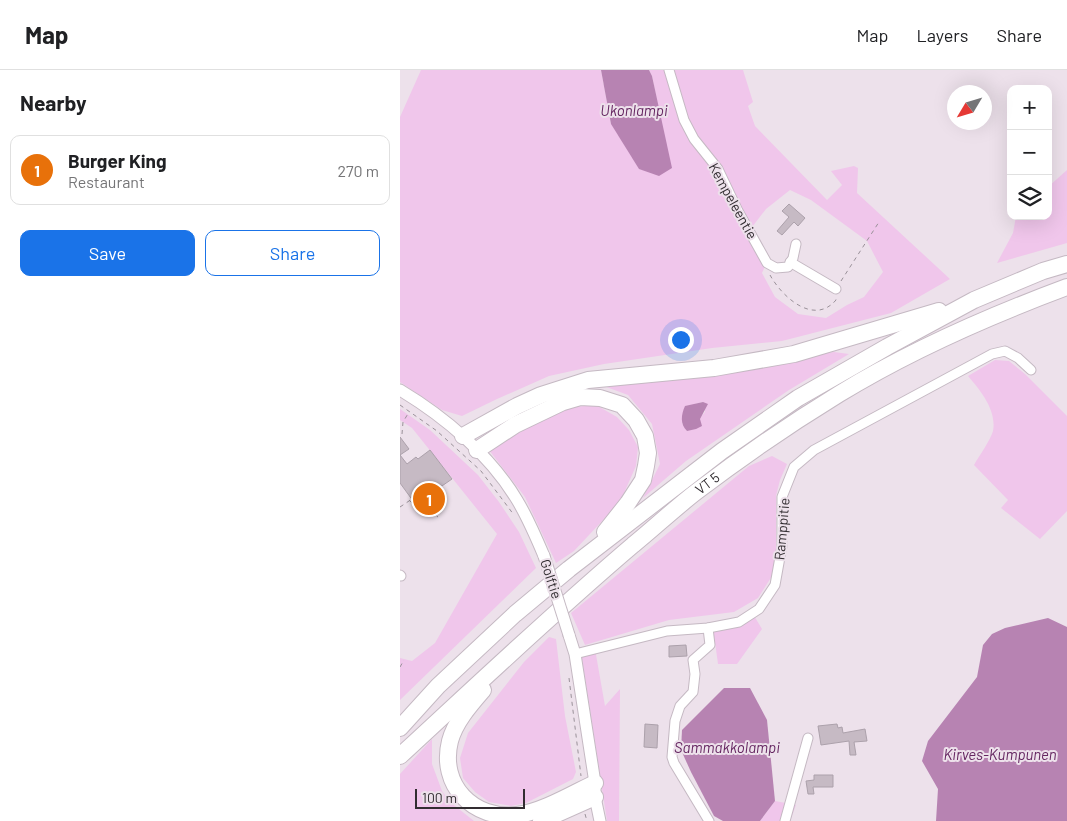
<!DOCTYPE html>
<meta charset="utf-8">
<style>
body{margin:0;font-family:Barlow,sans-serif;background:#f2f2f2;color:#202124}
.controls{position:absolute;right:15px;top:15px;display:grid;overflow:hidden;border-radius:10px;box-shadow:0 5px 20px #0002}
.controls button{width:45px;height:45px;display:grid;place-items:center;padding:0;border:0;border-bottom:1px solid #e0e0e0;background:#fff;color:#202124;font:25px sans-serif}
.compass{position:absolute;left:547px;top:15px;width:45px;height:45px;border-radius:50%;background:#fff;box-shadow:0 5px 20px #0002;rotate:232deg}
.scale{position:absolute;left:15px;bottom:12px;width:110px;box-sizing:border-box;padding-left:5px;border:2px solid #322d31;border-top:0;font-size:14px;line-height:18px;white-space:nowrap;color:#322d31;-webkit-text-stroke:4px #ede1eb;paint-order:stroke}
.you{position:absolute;left:280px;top:269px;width:18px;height:18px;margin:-12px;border:4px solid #fff;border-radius:50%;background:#1a73e8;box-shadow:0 0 0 8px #1a73e833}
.badge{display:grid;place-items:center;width:32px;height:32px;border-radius:50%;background:#1a73e8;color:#fff;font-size:16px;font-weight:700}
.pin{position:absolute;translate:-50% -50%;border:2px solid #fff;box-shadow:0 1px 5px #0006}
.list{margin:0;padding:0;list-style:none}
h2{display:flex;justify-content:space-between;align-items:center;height:65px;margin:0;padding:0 20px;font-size:21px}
h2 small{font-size:16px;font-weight:400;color:#757577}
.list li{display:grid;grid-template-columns:32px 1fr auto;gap:15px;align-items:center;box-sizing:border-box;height:70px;margin:0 10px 10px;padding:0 10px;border:1px solid #e0e0e0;border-radius:10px}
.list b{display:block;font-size:19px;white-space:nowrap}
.list p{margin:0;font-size:16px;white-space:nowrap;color:#757577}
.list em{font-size:16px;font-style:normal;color:#757577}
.actions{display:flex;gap:10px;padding:15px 20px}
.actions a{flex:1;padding:11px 0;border:1px solid #1a73e8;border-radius:10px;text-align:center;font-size:18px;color:#1a73e8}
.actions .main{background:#1a73e8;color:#fff}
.icon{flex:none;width:28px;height:28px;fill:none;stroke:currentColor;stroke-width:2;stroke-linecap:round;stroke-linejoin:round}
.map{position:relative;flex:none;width:667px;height:751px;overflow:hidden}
header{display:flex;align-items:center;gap:30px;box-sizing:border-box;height:70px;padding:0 25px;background:#fff;border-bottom:1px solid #e0e0e0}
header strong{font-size:24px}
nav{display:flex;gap:28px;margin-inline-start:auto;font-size:18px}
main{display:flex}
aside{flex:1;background:#fff}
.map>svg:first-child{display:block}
.green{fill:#f0c6eb;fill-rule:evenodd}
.water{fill:#b783b2}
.building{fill:#c6bac4;stroke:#aca1ab}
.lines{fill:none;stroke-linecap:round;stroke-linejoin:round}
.minor-casing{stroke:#c5b9c3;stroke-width:11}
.tertiary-casing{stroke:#c5b9c3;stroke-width:13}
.motorway-casing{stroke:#c5b9c3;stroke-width:18}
.path{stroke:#9a9199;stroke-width:1;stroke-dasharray:4 4;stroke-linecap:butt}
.minor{stroke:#fff;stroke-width:9}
.tertiary{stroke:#fff;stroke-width:11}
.motorway{stroke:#fff;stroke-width:16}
.tertiary-bridge-casing{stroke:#c5b9c3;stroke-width:13;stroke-linecap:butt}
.tertiary-bridge{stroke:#fff;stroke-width:11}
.labels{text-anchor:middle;stroke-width:4;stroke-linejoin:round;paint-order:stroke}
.street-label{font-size:14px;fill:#322d31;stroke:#ede1eb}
.water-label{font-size:15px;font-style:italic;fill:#652661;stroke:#ede1eb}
</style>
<header>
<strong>Map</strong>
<nav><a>Map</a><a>Layers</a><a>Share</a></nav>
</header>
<main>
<aside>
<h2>Nearby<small></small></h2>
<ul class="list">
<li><span class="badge" style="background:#e8710a">1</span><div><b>Burger King</b><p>Restaurant</p></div><em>270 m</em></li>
</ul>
<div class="actions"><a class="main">Save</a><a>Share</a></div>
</aside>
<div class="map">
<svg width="667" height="751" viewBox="0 0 667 751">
<rect width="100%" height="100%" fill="#ede1eb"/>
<g class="green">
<path d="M 21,0 L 201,0 L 211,54 L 260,45 L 252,6 L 249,0 L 343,0 L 353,32 L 348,36 L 355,56 L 427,130 L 442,115 L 431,101 L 454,96 L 458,98 L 457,123 L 550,209 L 491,243 L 382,271 L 312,278 L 204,294 L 149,306 L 97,329 L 62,346 L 42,340 L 0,312 L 0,47 ZM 390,120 L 411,130 L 467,171 L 483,202 L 464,227 L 447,235 L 426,248 L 398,244 L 375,227 L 362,203 L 367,192 L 349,161 L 366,139 Z"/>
<polygon points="667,100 667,173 597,193 613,163 616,146 648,146 648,117"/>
<path d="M 434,282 L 449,284 L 389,320 L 286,391 L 243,428 L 260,394 L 252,354 L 228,325 L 201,315 L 229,314 ZM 303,332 L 305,342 L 287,361 L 282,353 L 295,334 Z"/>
<path d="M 595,290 L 609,291 L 625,304 L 667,346 L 667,441 L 640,469 L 601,438 L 608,430 L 574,395 C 579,386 590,371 593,361 C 597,340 580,320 568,306 Z"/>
<polygon points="196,335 217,347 229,360 238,377 236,396 220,432 174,481 156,493 125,427 89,380 158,340 174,337"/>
<polygon points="0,339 30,360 78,405 99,432 119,462 136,498 0,630 0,588 12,591 35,573 97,464 12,358 0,350"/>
<polygon points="372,386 387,394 380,410 376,426 376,484 372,506 358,528 334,542 269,550 185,575 171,543 349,396"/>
<polygon points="353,544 362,559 337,594 318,594 315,572 308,558"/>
<polygon points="149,567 156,569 165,646 176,702 173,709 126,733 111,736 89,732 75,722 63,708 60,688 68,663 124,592"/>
<polygon points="195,579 205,636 220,619 219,751 207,751 181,582"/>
<polygon points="32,669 32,694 42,721 50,732 74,751 0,751 0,704"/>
<polygon points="375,731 396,735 390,751 360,751"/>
</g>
<g class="water">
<polygon points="201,0 249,0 252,6 272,98 259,106 239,99 211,54"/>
<path d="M 303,332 L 308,334 L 300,349 L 302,356 L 296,359 L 287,361 C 280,354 281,345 285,336 Z"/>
<polygon points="648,548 667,557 667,751 536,751 538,719 522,691 528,671 577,607 583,575 592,564 605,558"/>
<polygon points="324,618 350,618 367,650 375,731 360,751 323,751 314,746 291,702 281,680 282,660"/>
</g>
<g class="building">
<polygon points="389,134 405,148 398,156 394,152 382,165 377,161 389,147 382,141"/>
<polygon points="0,367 9,379 0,385 7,394 16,387 18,389 30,380 52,409 39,418 43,423 26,435 22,430 16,435 0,413"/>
<polygon points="286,575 287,586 269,587 269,576"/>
<polygon points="245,654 258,655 257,678 244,677"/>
<polygon points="437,654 438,658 442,657 443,663 465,659 467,671 454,672 456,685 450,685 449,671 421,675 418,656"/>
<polygon points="414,705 433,705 433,717 413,717 414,724 408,724 406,711 414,710"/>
</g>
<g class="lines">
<g class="minor-casing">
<g id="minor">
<polyline points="269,0 284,50 294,69 318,99 338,141 367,193 376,198 388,197 393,188 396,174"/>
<polyline points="390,192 436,219"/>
<polyline points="0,505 1,506"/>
<polyline points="308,558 310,575 293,590 295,604 293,622 280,636 275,651 272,687 274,693 309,751"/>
<polyline points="175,584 267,561 308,558 339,552 359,539 375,515 382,476 382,427 394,397 414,380 592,284 605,281 618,288 631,300"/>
<polyline points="385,751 408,668"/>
</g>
</g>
<g class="tertiary-casing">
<g id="tertiary">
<path d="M 0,320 C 45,347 90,385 117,430 C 128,448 136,467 144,486"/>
<polyline points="169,565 175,584 195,713 195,727 200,751"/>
</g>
</g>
<g class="motorway-casing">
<g id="motorway">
<polyline points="63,366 117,336 141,325 188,310 314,298 394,284 539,241"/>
<polyline points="77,380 115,355 163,332 180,327 200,328 222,335 236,350 245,366 248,383 246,396 243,410 228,433 205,462"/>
<path d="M 83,620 C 70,635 55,652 50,671 C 39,715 73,750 117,745 C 142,742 172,724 195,713"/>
<polyline points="0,658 38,616 115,544 169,499 322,381 398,328 487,277 574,230 643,201 667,194"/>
<path id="s1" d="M 0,686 C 77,615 153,543 233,475 C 254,458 274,439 296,422 C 342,387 390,354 439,324 C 511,280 589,246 667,217"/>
<polyline points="141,751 195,727"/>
</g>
</g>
<g class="path">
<path d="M 370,205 C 382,227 414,256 436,230 L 436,226"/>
<polyline points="441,211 479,152"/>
<polyline points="0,335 37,361 81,401 114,445"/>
<polyline points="2,364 3,352 9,342"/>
<path d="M 9,430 C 17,439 29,440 38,447"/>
<polyline points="0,437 12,429"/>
<polyline points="0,597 4,590"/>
<polyline points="169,608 181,706"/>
<polyline points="185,744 187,751"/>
</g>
<use href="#minor" class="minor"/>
<use href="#tertiary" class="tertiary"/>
<use href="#motorway" class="motorway"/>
<g class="tertiary-bridge-casing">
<polyline id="tertiary-bridge" points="144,486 169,565"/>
</g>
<use href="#tertiary-bridge" class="tertiary-bridge"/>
</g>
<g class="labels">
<g class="street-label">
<text transform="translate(333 131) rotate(61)" y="5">Kempeleentie</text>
<text dy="5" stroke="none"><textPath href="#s1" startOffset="411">VT 5</textPath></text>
<text transform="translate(382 459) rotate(-85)" y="5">Ramppitie</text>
<text transform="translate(151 509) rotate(72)" y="5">Golftie</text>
</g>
<g class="water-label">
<text x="234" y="46">Ukonlampi</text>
<text x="327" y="683">Sammakkolampi</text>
<text x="600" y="690">Kirves-Kumpunen</text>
</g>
</g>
</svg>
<div class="controls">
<button>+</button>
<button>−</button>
<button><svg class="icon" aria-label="layers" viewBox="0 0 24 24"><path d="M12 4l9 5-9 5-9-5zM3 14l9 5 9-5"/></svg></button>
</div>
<svg class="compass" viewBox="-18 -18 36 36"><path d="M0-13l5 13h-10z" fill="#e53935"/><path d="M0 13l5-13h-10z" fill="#757577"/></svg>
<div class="scale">100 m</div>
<div class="you"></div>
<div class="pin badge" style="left:29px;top:429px;background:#e8710a">1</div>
</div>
</main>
